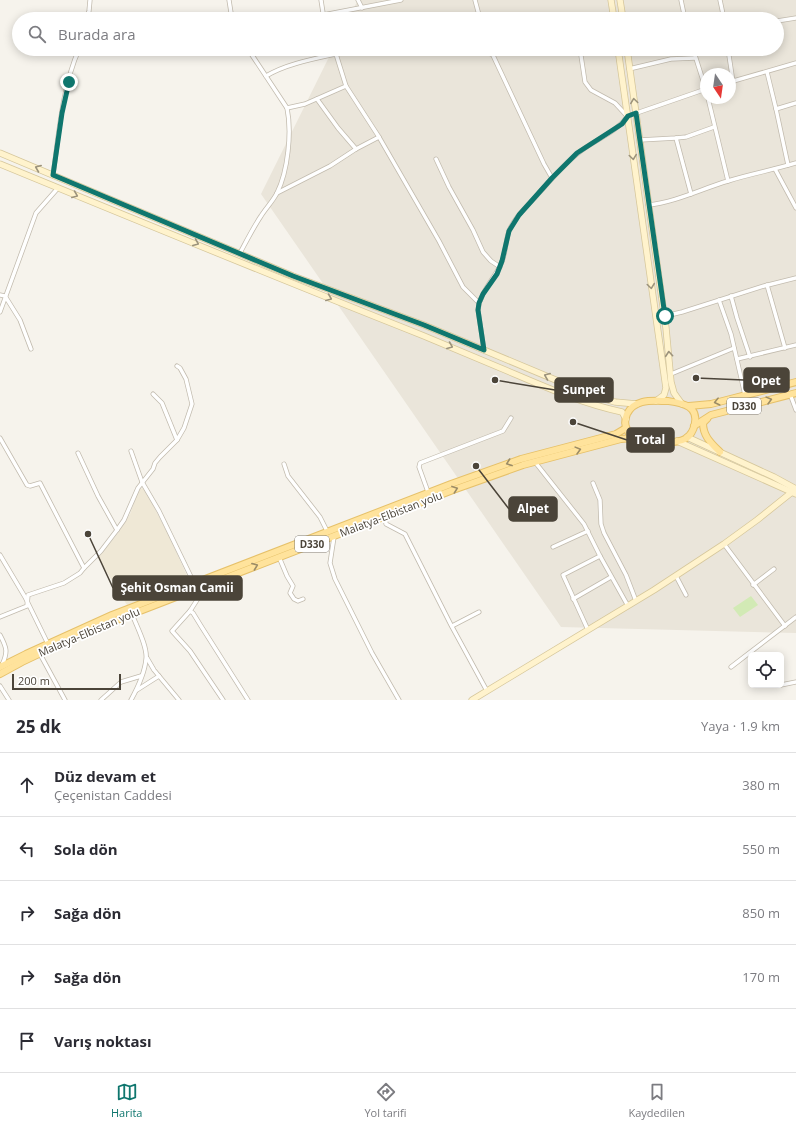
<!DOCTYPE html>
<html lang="tr">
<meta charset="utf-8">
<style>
body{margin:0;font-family:"Open Sans",sans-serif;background:#f2f2f3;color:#2b2b33}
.controls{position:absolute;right:12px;bottom:12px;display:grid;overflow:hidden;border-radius:6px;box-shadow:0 2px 10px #0003}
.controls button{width:36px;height:36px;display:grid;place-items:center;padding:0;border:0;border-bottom:1px solid #e1e1e2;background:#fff;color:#2b2b33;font:20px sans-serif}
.compass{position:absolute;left:700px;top:68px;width:36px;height:36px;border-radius:50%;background:#fff;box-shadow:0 2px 10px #0003;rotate:167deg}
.scale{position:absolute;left:12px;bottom:10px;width:109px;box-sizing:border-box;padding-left:4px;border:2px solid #4b4439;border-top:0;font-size:11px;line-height:14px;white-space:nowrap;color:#4b4439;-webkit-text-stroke:3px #fff;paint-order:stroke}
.stop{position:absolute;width:12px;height:12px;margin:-9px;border:3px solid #0f766e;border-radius:50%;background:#fff}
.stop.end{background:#0f766e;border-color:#fff;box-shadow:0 1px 4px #0008}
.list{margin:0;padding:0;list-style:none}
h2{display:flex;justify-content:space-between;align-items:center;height:52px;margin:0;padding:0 16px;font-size:17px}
h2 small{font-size:13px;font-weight:400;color:#7c7c81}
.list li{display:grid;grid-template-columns:26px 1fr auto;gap:12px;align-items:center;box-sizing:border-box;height:64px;padding:0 16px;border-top:1px solid #e1e1e2}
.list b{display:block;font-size:15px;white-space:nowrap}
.list p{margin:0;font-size:13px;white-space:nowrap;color:#7c7c81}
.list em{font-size:13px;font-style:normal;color:#7c7c81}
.icon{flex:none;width:22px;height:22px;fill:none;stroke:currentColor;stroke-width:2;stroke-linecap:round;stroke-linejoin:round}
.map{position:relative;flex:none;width:796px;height:700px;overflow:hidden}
.search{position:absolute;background:#fff;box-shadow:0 2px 10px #0003;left:12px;right:12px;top:12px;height:44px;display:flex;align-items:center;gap:10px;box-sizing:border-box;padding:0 14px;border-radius:22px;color:#7c7c81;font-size:15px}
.sheet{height:372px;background:#fff}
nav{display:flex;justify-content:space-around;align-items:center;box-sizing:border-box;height:56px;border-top:1px solid #e1e1e2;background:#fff;font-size:11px;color:#7c7c81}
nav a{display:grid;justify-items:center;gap:2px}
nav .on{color:#0f766e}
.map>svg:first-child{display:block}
.residential{fill:#eae5da;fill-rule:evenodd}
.education{fill:#efe8d6}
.green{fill:#d2eab5}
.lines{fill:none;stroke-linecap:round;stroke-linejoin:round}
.street-casing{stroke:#c2bbae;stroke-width:5}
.secondary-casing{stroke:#d6c79b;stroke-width:7}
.primary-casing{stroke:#e6c16a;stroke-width:8}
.street{stroke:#fff;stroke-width:3.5}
.secondary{stroke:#fff3cd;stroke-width:5.5}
.primary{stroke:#ffe39c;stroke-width:6}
.oneway{stroke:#9c937c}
.oneway2{stroke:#9c8c66}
.route{stroke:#0f766e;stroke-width:5}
.labels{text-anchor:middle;stroke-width:3.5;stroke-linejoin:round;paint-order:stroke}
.shield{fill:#fff;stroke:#817c74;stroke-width:1}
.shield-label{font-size:10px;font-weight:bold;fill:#4b4439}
.street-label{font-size:11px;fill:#4b4439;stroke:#fff}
.leader{fill:none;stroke:#4b4439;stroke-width:1.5}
.callout-dot{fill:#4b4439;stroke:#fff;stroke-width:1.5}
.callout{fill:#4b4439;stroke:#4b4439;stroke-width:1.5}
.callout-label{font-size:12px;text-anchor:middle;font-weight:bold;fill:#fff}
</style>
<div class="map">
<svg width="796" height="700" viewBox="0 0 796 700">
<rect width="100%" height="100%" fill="#f6f3ec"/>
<path class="residential" d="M 358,0 L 796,0 L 796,633 L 561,627 L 261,194 L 333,49 L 777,49 L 777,19 L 348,19 ZM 706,74 L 730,74 L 730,98 L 706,98 Z"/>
<polygon class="education" points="144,488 168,534 189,580 187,584 127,605 98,558 118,533 130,514 139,489"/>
<polygon class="green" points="751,596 758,605 740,617 733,608"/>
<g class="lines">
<g class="street-casing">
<g id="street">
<polyline points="229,0 232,19"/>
<polyline points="321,0 324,19"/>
<polyline points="358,0 362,8"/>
<polyline points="475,0 480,19"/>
<polyline points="681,0 685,19"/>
<polyline points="720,0 724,19"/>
<polyline points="86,19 89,11 90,0"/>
<polyline points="311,19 323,15 401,0"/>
<polyline points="777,21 796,18"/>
<polyline points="490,49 544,164 552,178"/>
<polyline points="580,49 585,82 591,90 615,103 627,116"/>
<polyline points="693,49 706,90"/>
<polyline points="728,49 733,82"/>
<polyline points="491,54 522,49"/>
<polyline points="629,69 671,59 695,58"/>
<polyline points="767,72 776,109 788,165"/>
<path d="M 266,76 C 286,64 313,59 336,54 L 346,86"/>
<polyline points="730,82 796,63"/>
<polyline points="708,98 728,181"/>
<polyline points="317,99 338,128 356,149"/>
<polyline points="287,108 305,104 346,86 379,137 439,241 463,287 479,303"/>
<polyline points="776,109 796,103"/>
<polyline points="676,138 691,194"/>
<polyline points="640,140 676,138 686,137 714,127"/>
<polyline points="436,159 449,187 473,230 483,252 491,261 500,267"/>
<polyline points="775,169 796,208"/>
<path d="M 53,175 C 59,133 62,88 79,49"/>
<polyline points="277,193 330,166 356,149 379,137"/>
<path d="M 648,205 C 676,202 701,189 728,181 C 750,174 773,170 796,163"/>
<path d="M 240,253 C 247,240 253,228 261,216 C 266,208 273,201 277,193 C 288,171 292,132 287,108 L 248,49"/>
<polyline points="767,285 785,348"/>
<polyline points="0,295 5,296 20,320 31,349"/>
<polyline points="731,296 737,318 750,357"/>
<polyline points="719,300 731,334 745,395"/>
<polyline points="0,312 36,213 58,188"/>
<polyline points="665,316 682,312 764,286 796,278"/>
<path d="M 484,350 L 478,310 C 480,292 494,279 501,264 C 506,254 505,242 509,231 C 515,216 528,206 539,193 C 551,180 563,165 577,154 C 593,140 615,134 628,116 L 706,89"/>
<polyline points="737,359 796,345"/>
<polyline points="671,374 734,348"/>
<polyline points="153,394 162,403 177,440"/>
<polyline points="790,394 796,410"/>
<polyline points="0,438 27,485 30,486 40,483 84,568 101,551 117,530 124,520 138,488 153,469 155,463 160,457 177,440 184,428 192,404 186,379 180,368 177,366"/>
<polyline points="131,451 142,482 159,511 194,583"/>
<polyline points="78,453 98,496 117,530"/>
<polyline points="535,462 584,524 600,556 628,606"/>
<polyline points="284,464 288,476 320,517 327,531"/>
<polyline points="593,483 600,500 601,524 604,533 626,575 636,601"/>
<polyline points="428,492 419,467 420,463 503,431 511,418"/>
<polyline points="385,516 386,524 405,534 451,625 487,691"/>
<polyline points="334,537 330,563 335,579 372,653 399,700"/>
<polyline points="724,544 785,626"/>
<polyline points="553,547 588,531"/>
<polyline points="0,555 25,597 48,644"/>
<polyline points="279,557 287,576 293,586 290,593 294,599 298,601 303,599"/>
<polyline points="676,576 686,595"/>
<polyline points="753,585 774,569"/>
<polyline points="206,586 190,611 172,631 190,651 223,700"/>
<polyline points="573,599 611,577"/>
<polyline points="190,611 193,613 201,626 248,700"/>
<polyline points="0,617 27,606 28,595 64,583 80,573 84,568"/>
<polyline points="452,626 479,612"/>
<polyline points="588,630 563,575 600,556"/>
<path d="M 0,635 C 7,648 8,652 2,665"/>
<polyline points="40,654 65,700"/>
<polyline points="147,658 154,670 179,700"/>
<polyline points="731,667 796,617"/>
<polyline points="781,685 796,682"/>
<polyline points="0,686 9,700"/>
<polyline points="137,690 159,676"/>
<polyline points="101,700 121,682 141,676"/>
<path d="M 131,700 C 137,689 145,671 146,659 C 148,647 136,625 132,614"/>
</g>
</g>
<g class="secondary-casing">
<g id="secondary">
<polyline points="611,0 614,19"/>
<polyline points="620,0 623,19"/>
<polyline points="618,49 666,388 664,395 656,401"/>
<polyline points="627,49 666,328 671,382 674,393 682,404"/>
<polyline points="0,153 293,276 424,325 594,396 615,402 637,404"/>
<path d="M 0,164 C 141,222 282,280 424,336 C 455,349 486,362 517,375 C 552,390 585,404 622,412 L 626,419"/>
<polyline points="687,437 774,477 796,489"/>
<polyline points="677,441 796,494"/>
<polyline points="472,700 654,590 724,544 757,520 792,492"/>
</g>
</g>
<g class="primary-casing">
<g id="primary">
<path d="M 668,401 C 675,402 683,403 689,407 C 700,414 695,433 685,439 C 678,443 647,445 639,442 C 633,440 629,435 627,429 C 624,424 625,419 627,414 C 635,398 653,401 668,401 Z"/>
<polyline points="689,406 711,404 796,382"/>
<path d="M 707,419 L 703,423 C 703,436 711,443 720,452"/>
<polyline points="694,426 711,415 796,393"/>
<polyline points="0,667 26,654 112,615 451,484 521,459 616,434 626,428"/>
<polyline points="0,674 22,662 83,633 453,490 523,465 621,439 633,438"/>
</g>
</g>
<use href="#street" class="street"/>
<use href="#secondary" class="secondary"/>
<use href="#primary" class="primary"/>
</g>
<defs><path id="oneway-chevron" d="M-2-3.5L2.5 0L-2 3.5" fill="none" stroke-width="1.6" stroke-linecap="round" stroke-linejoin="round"/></defs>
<g class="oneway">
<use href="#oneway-chevron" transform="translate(634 101) rotate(-98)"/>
<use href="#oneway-chevron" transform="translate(633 157) rotate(82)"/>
<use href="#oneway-chevron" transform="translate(38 168) rotate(-158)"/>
<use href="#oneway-chevron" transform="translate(75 195) rotate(22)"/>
<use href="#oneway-chevron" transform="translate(196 243) rotate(23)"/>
<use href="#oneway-chevron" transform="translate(651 286) rotate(82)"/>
<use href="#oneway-chevron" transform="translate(329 298) rotate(22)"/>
<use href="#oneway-chevron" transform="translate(450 346) rotate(22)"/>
<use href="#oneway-chevron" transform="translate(669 354) rotate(-95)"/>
<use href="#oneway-chevron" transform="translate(547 376) rotate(-158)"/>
</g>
<g class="oneway2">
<use href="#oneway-chevron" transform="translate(769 400) rotate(-15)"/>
<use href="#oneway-chevron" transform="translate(717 402) rotate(166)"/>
<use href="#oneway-chevron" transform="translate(578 450) rotate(-15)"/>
<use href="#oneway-chevron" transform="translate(509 463) rotate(160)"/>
<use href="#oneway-chevron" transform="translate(455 489) rotate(-20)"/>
<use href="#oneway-chevron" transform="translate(255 566) rotate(-21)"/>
</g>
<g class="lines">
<polyline class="route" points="69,82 62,113 53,175 293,276 424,325 484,350 478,310 479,303 483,294 497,274 502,261 509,231 519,215 552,178 577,153 622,124 628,116 636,113 665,316"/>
</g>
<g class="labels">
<g class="shield">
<rect x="727" y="398" width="34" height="16" rx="3"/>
<rect x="295" y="536" width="34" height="16" rx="3"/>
</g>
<g class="shield-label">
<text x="744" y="410">D330</text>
<text x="312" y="548">D330</text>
</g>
<g class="street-label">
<text transform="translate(391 514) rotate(-21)" y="4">Malatya-Elbistan yolu</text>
<text transform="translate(89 632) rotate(-23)" y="4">Malatya-Elbistan yolu</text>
</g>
</g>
<path class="leader" d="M696 378L744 380M495 380L555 390M573 422L627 440M476 466L509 509M88 534L113 588"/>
<g class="callout-dot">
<circle cx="696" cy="378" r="4"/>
<circle cx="495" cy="380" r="4"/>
<circle cx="573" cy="422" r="4"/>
<circle cx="476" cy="466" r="4"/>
<circle cx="88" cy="534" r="4"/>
</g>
<g class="callout">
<rect x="744" y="368" width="45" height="24" rx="4"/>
<rect x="555" y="378" width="58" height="24" rx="4"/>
<rect x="627" y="428" width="47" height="24" rx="4"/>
<rect x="509" y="497" width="48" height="24" rx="4"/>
<rect x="113" y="576" width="129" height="24" rx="4"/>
</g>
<g class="callout-label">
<text x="766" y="385">Opet</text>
<text x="584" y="394">Sunpet</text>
<text x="650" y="444">Total</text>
<text x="533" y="513">Alpet</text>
<text x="177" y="592">Şehit Osman Camii</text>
</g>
</svg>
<div class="controls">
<button><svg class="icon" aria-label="locate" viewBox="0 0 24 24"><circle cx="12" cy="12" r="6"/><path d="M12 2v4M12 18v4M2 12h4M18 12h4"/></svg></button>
</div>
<svg class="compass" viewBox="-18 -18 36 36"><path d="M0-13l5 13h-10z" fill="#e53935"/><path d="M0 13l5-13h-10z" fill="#7c7c81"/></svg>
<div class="scale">200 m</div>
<div class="stop" style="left:665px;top:316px"></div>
<div class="stop end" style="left:69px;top:82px"></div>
<div class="search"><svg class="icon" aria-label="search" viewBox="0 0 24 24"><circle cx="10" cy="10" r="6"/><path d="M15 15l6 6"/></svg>Burada ara</div>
</div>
<section class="sheet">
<h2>25 dk<small>Yaya · 1.9 km</small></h2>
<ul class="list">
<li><svg class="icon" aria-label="ahead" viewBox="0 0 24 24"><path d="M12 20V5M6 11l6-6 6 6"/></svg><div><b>Düz devam et</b><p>Çeçenistan Caddesi</p></div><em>380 m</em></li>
<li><svg class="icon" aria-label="left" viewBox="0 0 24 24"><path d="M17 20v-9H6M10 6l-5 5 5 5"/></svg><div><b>Sola dön</b></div><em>550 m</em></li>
<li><svg class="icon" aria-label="right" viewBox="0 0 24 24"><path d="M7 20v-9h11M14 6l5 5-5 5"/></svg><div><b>Sağa dön</b></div><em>850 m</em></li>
<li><svg class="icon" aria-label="right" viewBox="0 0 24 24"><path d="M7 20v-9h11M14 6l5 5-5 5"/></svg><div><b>Sağa dön</b></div><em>170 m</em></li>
<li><svg class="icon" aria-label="arrive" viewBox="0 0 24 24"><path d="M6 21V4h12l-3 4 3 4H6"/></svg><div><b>Varış noktası</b></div></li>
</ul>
</section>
<nav>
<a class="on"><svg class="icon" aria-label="map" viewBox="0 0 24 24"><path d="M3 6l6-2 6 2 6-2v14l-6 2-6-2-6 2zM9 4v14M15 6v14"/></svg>Harita</a>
<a><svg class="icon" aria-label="directions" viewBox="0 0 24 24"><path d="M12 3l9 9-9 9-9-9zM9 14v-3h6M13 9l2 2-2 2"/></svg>Yol tarifi</a>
<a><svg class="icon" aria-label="saved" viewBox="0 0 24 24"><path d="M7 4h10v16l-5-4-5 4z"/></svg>Kaydedilen</a>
</nav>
